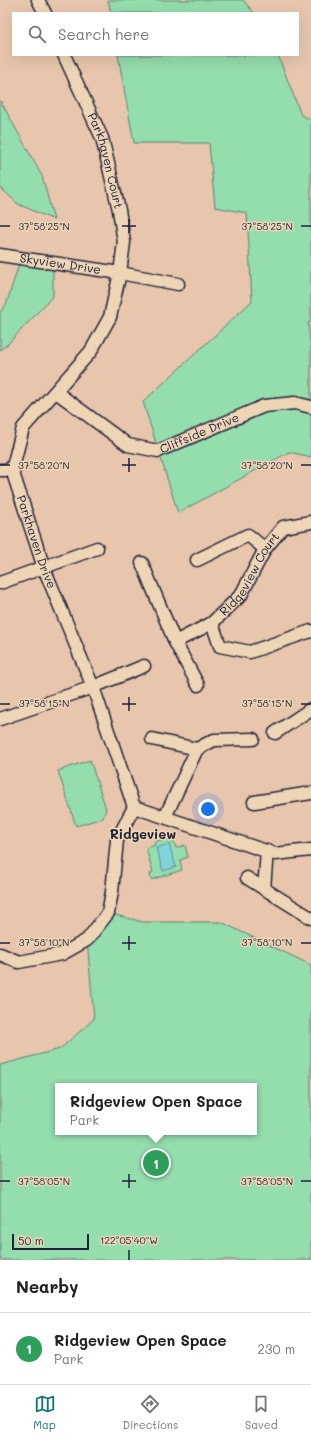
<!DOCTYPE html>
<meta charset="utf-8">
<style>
body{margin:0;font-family:Mali,sans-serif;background:#f6f6f6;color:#202124}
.scale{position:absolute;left:12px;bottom:10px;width:77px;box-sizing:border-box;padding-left:4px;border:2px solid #22223b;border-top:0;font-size:11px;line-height:14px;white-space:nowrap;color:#22223b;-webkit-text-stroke:3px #eed5b6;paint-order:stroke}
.you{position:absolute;left:208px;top:809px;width:14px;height:14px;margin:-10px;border:3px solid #fff;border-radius:50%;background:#1a73e8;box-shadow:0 0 0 6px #1a73e833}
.badge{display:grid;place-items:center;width:26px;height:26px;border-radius:50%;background:#0f766e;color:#fff;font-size:13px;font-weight:700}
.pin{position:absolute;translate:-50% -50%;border:2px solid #fff;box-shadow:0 1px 4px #0006}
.popup{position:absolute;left:55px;top:1083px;width:202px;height:52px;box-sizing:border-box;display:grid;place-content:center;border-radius:0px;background:#fff;filter:drop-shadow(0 1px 3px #0005);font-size:13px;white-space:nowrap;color:#757577}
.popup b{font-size:15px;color:#202124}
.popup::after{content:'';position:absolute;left:50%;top:100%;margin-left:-8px;border:8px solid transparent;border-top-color:#fff}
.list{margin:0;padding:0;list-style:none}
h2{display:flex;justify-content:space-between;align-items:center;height:52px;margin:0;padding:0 16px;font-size:17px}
h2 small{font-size:13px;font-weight:400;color:#757577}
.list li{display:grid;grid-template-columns:26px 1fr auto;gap:12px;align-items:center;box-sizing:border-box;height:72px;padding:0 16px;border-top:1px solid #e0e0e0}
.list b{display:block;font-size:15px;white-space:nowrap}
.list p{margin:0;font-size:13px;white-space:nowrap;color:#757577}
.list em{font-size:13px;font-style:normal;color:#757577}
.icon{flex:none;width:22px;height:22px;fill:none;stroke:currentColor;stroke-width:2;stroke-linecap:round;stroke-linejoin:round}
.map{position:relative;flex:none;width:311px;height:1260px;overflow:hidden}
.search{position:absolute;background:#fff;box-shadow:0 4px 16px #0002;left:12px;right:12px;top:12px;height:44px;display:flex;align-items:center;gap:10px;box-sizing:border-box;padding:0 14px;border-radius:0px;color:#757577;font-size:15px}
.sheet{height:124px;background:#fff}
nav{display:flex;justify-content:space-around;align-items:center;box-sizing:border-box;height:56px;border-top:1px solid #e0e0e0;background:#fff;font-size:11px;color:#757577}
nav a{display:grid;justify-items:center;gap:2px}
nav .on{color:#0f766e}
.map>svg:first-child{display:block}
.green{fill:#94ddad;stroke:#5b8074;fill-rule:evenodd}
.water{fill:#82d3db;stroke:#5c8c9b}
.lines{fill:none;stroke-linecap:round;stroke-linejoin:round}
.street-casing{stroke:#22223b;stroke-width:15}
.street{stroke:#eed5b6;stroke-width:12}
.ticks{fill:none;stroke:#22223b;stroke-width:1.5}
.labels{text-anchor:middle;stroke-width:3;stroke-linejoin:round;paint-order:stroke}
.street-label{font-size:12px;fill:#22223b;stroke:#eed5b6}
.neighbourhood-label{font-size:13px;font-weight:bold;fill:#22223b;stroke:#eed5b6}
.ticks-label{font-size:10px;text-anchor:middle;fill:#22223b;stroke:#eed5b6;stroke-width:3;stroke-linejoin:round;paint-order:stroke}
</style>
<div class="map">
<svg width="311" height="1260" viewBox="0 0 311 1260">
<rect width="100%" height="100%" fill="#e8c6ad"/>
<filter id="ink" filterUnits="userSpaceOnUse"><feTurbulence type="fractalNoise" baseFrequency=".025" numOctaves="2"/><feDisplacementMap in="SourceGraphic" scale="8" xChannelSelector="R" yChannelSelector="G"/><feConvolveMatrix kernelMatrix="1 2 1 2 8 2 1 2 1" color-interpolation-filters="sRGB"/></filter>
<g filter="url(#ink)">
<g class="green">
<polygon points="108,0 243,0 254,13 111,13"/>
<polygon points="118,55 278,55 301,115 311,120 311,322 308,323 311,350 311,457 289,452 178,513 143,402 252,301 247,213 215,207 209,143 134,143"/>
<polygon points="0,100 42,176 54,220 18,204 0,187"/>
<polygon points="21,258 53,263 53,296 8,344 0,350 0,312 6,305"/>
<polygon points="90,760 106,809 103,818 76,826 58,771"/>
<polygon points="167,838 168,840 173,839 176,848 185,845 188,857 180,860 182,870 151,880 150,874 153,872 146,848 155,845 154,842"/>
<path d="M 108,913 L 143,922 L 221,922 L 311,965 L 311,1260 L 0,1260 L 0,1065 L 60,1049 L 94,1019 L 87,940 ZM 58,1086 L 254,1086 L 254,1132 L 58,1132 Z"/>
</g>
<polygon class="water" points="169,844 176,867 163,871 156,848"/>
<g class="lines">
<g class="street-casing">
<g id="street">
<polyline points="38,0 45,13"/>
<path id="s1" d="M 64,55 L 102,138 L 119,210 L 124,242 L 120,273 L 110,317 L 91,351 L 23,428 L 12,470 L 44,568 L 93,687 L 134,807"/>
<path id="s2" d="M 0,255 L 120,273 L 178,284"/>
<path id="s3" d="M 56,392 L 128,445 L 158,451 L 264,406 L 295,403 L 311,407"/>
<polyline points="0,470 12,470"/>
<polyline points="197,560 248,535 265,549"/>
<polyline points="142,563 175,642 198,685"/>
<polyline points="0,583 97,548"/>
<polyline points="212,623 220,646 250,652 311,631"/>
<path id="s4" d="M 175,642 L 212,623 L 241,595 L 265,549 L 283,527 L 311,522"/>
<polyline points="0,719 93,687 144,666"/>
<polyline points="275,733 311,709"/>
<polyline points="152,739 197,749 214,740 253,739"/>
<polyline points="254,802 311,793"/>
<polyline points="134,807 275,854 311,850"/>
<polyline points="165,817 197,749"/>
<polyline points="247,878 311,918"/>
<polyline points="264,889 267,851"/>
<polyline points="0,954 19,962 62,954 87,940 108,913 112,892 117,840 134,807"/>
</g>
</g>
<use href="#street" class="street"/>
</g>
</g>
<path class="ticks" d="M 129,219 L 129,233M 0,226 L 10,226M 122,226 L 136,226M 301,226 L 311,226M 129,458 L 129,472M 0,465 L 10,465M 122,465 L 136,465M 301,465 L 311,465M 129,697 L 129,711M 0,704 L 10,704M 122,704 L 136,704M 301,704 L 311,704M 129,936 L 129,950M 0,943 L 10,943M 122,943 L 136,943M 301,943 L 311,943M 129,1174 L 129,1188M 0,1181 L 10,1181M 122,1181 L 136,1181M 301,1181 L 311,1181M 129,1250 L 129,1260"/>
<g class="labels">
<g class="street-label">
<text dy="4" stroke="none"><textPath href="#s1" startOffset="114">Parkhaven Court</textPath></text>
<text dy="4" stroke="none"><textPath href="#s2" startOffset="61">Skyview Drive</textPath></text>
<text dy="4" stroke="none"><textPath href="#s3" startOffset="165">Cliffside Drive</textPath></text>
<text dy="4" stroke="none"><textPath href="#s1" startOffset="535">Parkhaven Drive</textPath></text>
<text dy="4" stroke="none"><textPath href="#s4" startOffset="104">Ridgeview Court</textPath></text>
</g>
<g class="neighbourhood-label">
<text x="143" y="839">Ridgeview</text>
</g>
</g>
<g class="ticks-label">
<text x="44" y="230">37°58'25"N</text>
<text x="267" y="230">37°58'25"N</text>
<text x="44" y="469">37°58'20"N</text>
<text x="267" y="469">37°58'20"N</text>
<text x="44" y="707">37°58'15"N</text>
<text x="267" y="707">37°58'15"N</text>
<text x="44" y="946">37°58'10"N</text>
<text x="267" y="946">37°58'10"N</text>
<text x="44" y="1185">37°58'05"N</text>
<text x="267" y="1185">37°58'05"N</text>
<text x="129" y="1244">122°05'40"W</text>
</g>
</svg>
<div class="scale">50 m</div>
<div class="you"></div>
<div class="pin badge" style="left:156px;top:1163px;background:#2e9e5b">1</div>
<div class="popup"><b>Ridgeview Open Space</b>Park</div>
<div class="search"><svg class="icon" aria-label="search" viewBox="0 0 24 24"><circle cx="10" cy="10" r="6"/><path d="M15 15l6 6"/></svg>Search here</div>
</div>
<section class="sheet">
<h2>Nearby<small></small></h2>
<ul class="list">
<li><span class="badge" style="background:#2e9e5b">1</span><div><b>Ridgeview Open Space</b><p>Park</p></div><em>230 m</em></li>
</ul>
</section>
<nav>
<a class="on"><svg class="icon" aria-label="map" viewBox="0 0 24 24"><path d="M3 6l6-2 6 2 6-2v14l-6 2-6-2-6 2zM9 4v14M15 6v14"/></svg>Map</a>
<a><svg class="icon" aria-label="directions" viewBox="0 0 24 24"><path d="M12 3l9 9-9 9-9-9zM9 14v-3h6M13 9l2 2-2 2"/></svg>Directions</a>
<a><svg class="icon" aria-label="saved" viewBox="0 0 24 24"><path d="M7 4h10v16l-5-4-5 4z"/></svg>Saved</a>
</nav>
